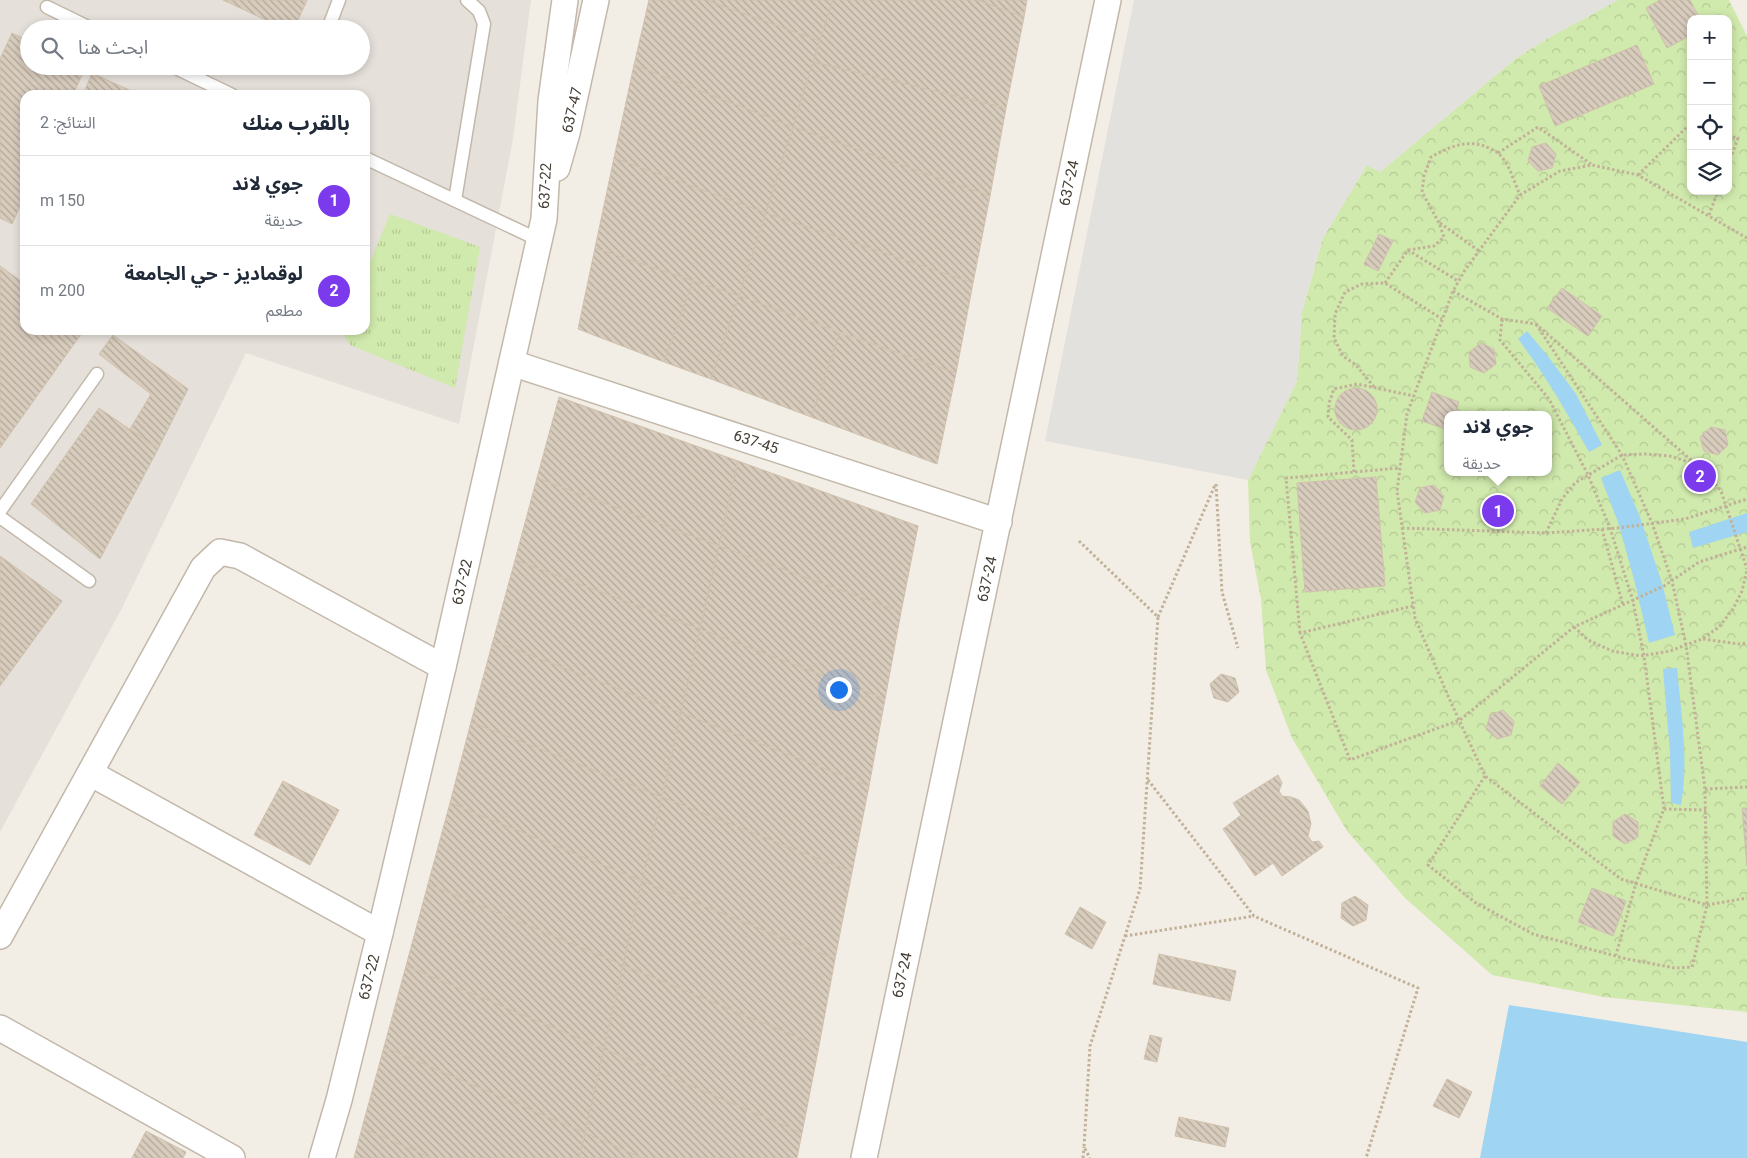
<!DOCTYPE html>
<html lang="ar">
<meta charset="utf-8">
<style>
body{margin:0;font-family:Roboto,"Noto Sans Arabic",sans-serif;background:#f6f6f7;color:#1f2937;direction:rtl}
.controls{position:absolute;right:15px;top:15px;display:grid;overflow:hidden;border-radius:10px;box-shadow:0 2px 8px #0003}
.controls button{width:45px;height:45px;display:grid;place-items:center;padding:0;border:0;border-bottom:1px solid #e0e1e3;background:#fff;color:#1f2937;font:25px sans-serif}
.you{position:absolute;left:838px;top:689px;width:18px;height:18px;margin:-12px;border:4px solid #fff;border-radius:50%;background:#1a73e8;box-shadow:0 0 0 8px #1a73e833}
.badge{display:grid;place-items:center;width:32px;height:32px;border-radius:50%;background:#7c3aed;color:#fff;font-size:16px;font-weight:700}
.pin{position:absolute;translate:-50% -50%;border:2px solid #fff;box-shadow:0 1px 5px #0006}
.popup{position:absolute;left:1444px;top:411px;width:108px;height:65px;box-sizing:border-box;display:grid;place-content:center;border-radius:10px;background:#fff;filter:drop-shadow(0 1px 4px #0005);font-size:16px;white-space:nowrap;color:#747a83}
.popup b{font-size:19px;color:#1f2937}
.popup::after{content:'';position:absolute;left:50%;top:100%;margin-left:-10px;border:10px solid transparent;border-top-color:#fff}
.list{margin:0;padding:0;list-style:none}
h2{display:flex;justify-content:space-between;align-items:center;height:65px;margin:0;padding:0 20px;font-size:21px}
h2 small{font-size:16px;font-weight:400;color:#747a83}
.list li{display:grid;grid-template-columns:32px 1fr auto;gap:15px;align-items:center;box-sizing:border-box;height:90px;padding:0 20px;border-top:1px solid #e0e1e3}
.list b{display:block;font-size:19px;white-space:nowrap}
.list p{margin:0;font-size:16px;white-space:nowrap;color:#747a83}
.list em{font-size:16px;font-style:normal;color:#747a83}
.icon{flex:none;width:28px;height:28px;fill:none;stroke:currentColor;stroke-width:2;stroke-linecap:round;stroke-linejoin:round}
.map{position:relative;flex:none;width:1747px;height:1158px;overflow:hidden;direction:ltr}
.search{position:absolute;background:#fff;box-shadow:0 2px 8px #0003;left:20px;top:20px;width:350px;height:55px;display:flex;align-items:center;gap:12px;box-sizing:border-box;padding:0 18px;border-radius:28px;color:#747a83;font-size:19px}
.panel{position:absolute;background:#fff;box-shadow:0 2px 8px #0003;left:20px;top:90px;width:350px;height:245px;border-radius:15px;direction:rtl}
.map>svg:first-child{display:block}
.industrial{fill:#e5e0da;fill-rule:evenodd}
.grass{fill:url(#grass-tufts)}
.park{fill:url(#park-crowns);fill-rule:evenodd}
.parking{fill:#e3e1dd}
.water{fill:#9fd4f2}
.building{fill:url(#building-back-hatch);stroke:#d0c1ad}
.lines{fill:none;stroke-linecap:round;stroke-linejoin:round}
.lane-casing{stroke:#c2b8aa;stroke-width:15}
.street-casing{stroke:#c2b8aa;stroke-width:28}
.path{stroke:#c1b198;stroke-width:3;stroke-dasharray:2.5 2.5;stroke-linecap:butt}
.lane{stroke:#fff;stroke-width:12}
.street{stroke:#fff;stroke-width:25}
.labels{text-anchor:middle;stroke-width:4.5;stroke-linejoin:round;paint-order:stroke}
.street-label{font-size:15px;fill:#453e34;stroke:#fff}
</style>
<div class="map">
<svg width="1747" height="1158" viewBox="0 0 1747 1158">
<defs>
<pattern id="grass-tufts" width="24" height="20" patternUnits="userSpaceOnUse" patternTransform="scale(1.25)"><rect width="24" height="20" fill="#d0e9ac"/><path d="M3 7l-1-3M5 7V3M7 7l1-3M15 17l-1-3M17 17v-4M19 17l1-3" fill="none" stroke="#b4c995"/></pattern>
<pattern id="park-crowns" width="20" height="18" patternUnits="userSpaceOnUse" patternTransform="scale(1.25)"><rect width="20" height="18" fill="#d0e9ac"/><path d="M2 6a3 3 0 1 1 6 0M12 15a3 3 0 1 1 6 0" fill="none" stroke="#b4c995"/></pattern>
<pattern id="building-back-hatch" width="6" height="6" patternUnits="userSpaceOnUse" patternTransform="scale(1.25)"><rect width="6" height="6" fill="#d8ccbd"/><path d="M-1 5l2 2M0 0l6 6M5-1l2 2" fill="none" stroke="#b1a79a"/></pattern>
</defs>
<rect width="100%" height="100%" fill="#f3eee5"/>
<path class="industrial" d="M 0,0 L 531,0 L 513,139 L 459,424 L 246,353 L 121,610 L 0,832 ZM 29,29 L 361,29 L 361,66 L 29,66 ZM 25,95 L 365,95 L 365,330 L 25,330 Z"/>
<polygon class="grass" points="390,214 480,247 455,388 350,345 341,331 342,330 365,330 365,274"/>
<path class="park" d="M 1618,0 L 1729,0 L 1747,36 L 1747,1012 L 1604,997 L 1492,975 L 1405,898 L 1347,831 L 1292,738 L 1266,670 L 1261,599 L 1250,542 L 1248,480 L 1297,381 L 1302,312 L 1323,238 L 1367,165 L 1380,172 L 1515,59 L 1550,37 ZM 1691,19 L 1728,19 L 1728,191 L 1691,191 ZM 1448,415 L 1548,415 L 1548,472 L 1448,472 Z"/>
<polygon class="parking" points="1134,0 1618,0 1550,37 1515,59 1380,172 1367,165 1323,238 1302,312 1297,381 1248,480 1045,441"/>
<g class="water">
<path d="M 1527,331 L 1547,355 L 1576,394 L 1602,445 L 1589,452 C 1567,413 1545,374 1518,339 Z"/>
<polygon points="1620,470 1640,517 1662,583 1675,635 1649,643 1635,583 1618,522 1601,478"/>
<polygon points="1747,513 1747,532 1693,548 1689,532"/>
<path d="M 1677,668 C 1681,713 1689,760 1681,805 L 1671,803 L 1670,753 L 1663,669 Z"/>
<polygon points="1509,1005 1747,1042 1747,1158 1480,1158"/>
</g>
<g class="building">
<polygon points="223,0 307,0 294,29 285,29"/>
<polygon points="649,0 706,0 820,41 793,127 634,65"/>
<polygon points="706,0 833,0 820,41"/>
<polygon points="833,0 978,0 1024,17 1006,108 813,62"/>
<polygon points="978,0 1027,0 1024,17"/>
<polygon points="1660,0 1690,0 1700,19 1691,19 1691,35 1667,48 1646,8"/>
<polygon points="12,33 29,41 29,66 82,66 85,68 73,95 25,95 25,195 12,224 0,218 0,59"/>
<polygon points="1637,45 1654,84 1555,126 1539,86"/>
<polygon points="813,62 1006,108 990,196 793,127"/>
<polygon points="634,65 793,127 766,213 614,158"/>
<polygon points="92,73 140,95 83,95"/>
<polygon points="793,127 990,196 973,283 766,213"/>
<polygon points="1546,143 1556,154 1552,168 1538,171 1528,161 1532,147"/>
<polygon points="614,158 766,213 739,296 595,248"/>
<polygon points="766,213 973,283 956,373 739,296"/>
<polygon points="1379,234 1393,241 1378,271 1364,264"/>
<polygon points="595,248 693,281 664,362 578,329"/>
<polygon points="0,266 25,284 25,330 84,330 0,448"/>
<polygon points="693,281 739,296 711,379 664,362"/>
<polygon points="1562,288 1602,316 1588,336 1547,308"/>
<polygon points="739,296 840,333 811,417 711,379"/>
<polygon points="840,333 956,373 937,464 811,417"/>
<polygon points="113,335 188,389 158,449 130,429 151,394 99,354"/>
<polygon points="1481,343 1494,349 1496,364 1484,373 1470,367 1469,352"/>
<circle cx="1356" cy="409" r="21"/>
<polygon points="1432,392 1459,402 1455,415 1448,415 1448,430 1422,421"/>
<polygon points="559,397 738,461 719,546 537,478"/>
<polygon points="99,408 158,449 100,559 31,504"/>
<polygon points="1711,427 1725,430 1728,445 1718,455 1704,451 1700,437"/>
<polygon points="738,461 918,526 901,612 719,546"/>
<polygon points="1376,477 1385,586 1305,592 1297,483"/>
<polygon points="537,478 719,546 700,629 515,560"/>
<polygon points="1434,485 1444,496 1440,510 1425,513 1415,502 1420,488"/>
<polygon points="719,546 901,612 885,699 700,629"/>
<polygon points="0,556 62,601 0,686"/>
<polygon points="515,560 700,629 681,713 493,641"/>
<polygon points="700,629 885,699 869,786 681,713"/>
<polygon points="493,641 681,713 662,797 471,722"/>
<polygon points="1221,674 1235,678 1239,692 1228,702 1214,698 1210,684"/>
<polygon points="1503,710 1514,721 1511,735 1497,739 1486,729 1490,715"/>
<polygon points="681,713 869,786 852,872 662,797"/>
<polygon points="471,722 662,797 642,881 450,803"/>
<polygon points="1558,763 1580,782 1562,804 1540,786"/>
<polygon points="1278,775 1282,783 1279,791 1282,796 1291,797 1299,800 1308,811 1311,824 1308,836 1312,842 1319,841 1323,847 1282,876 1273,863 1255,876 1223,829 1241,815 1233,803"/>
<polygon points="283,781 339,810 310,865 254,835"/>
<polygon points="662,797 852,872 835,959 642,881"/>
<polygon points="450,803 642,881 623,965 428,884"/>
<polygon points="1742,808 1747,808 1747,866"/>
<polygon points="1625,814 1638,822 1638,837 1625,844 1613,836 1613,822"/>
<polygon points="642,881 835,959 819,1046 623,965"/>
<polygon points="428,884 623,965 604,1049 406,966"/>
<polygon points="1592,888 1626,901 1613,936 1578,922"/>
<polygon points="1355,896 1368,905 1366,920 1353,926 1341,918 1342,903"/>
<polygon points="1080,907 1106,922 1092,949 1065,934"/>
<polygon points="1159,954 1236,971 1230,1001 1153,984"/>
<polygon points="623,965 819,1046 802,1133 604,1049"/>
<polygon points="406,966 604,1049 585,1133 384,1047"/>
<polygon points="1150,1035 1162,1038 1157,1062 1144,1059"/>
<polygon points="384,1047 585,1133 579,1158 431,1158 362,1128"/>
<polygon points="604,1049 802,1133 797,1158 642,1158 585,1133"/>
<polygon points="1447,1079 1472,1092 1459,1118 1433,1106"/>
<polygon points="1179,1117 1229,1128 1225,1147 1175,1136"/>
<polygon points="362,1128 431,1158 354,1158"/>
<polygon points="146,1131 186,1152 183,1158 132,1158"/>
<polygon points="585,1133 642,1158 579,1158"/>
</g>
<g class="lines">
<g class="lane-casing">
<g id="lane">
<polyline points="47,7 92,29"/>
<polyline points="328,29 339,0"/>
<polyline points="172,66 232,95"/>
<polyline points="365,158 539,240"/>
<polyline points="455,200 484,24 479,11 467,0"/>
<polyline points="0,511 97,374"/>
<polyline points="0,517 89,581"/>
</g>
</g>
<g class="street-casing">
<g id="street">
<polyline points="557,168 567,133 596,0"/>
<polyline points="512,363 999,522"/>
<polyline points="90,773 380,933"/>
<polyline points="0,936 203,568 220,552 240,556 443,667"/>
<polyline points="0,1028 232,1158"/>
<polyline points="322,1158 339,1100 380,933 443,667 544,219 551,101 565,0"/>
<polyline points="864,1158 1108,0"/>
</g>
</g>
<g class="path">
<polyline points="1728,136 1738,138 1728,165"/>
<polyline points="1498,153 1538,127 1591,164"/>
<polyline points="1638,175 1687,127 1691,127"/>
<polyline points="1709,215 1718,191"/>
<polyline points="1440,223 1479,251"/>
<polyline points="1747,238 1638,175 1592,165 1560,171 1520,195 1465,270 1453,291 1407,414 1397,491 1415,618 1448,696 1485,776 1621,879 1707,905 1747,898"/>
<path d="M 1408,250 L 1434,246 L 1444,237 L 1439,223 L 1422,192 L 1424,176 L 1431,157 C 1449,147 1468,138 1489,148 C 1492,150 1497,151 1499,154 C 1510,165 1514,182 1520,195"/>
<polyline points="1385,283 1408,250 1458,281"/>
<polyline points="1453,291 1502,319 1536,324 1707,474"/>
<polyline points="1502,319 1500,340 1549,399 1588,475 1610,528 1633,601 1644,656 1664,809 1636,883 1616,955"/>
<polyline points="1374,387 1356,365 1343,356 1334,338 1335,314 1345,292 1362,284 1385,283 1442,319"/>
<polyline points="1354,472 1352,440 1328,417 1329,403 1334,389 1357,384 1414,396"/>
<polyline points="1705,473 1721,491 1747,569"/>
<polyline points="1216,484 1222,592 1238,648"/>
<polyline points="1402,528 1546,533 1618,528 1685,519 1747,499"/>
<polyline points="1602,529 1623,605"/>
<polyline points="1546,533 1562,499 1575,483 1622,455 1645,454 1670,456 1689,462 1698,468"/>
<polyline points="1079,541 1158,617 1140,889 1090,1046 1084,1147 1090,1158"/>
<polyline points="1413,606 1300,633 1350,760 1460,720 1574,627 1664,586 1699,562 1747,547"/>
<polyline points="1158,617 1215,485"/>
<polyline points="1574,627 1588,640 1612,651 1641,656 1670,651 1702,639 1719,627 1733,609 1742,591 1747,570"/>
<polyline points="1300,633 1286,478 1400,468"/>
<polyline points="1703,639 1739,644 1747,643"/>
<polyline points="1485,776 1428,865 1476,903 1533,934 1627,959 1675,968 1692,967 1707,905 1705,789 1686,645 1672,581 1652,523 1622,455 1536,324"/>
<polyline points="1148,780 1254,916 1418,988 1366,1158"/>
<polyline points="1705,789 1747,787"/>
<polyline points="1664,809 1706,810"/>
<polyline points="1125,936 1254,916"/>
<polyline points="1083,1158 1084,1147"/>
</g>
<use href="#lane" class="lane"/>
<use href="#street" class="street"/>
</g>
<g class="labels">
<g class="street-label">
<text transform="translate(572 110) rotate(-77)" y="5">637-47</text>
<text transform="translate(1069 183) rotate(-78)" y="5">637-24</text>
<text transform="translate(545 186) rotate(-87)" y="5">637-22</text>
<text transform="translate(756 442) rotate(18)" y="5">637-45</text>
<text transform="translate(987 579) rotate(-78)" y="5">637-24</text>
<text transform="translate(462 582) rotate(-77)" y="5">637-22</text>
<text transform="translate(902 975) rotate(-78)" y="5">637-24</text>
<text transform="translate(369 977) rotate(-76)" y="5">637-22</text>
</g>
</g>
</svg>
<div class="controls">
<button>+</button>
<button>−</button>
<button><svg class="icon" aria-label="locate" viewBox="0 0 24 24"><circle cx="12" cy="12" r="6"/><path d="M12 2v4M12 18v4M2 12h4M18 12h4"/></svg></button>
<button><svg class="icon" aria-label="layers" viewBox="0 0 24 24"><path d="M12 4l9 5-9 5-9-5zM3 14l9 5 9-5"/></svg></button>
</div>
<div class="you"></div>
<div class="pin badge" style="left:1498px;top:511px">1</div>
<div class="popup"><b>جوي لاند</b>حديقة</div>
<div class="pin badge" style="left:1700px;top:476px">2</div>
<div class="search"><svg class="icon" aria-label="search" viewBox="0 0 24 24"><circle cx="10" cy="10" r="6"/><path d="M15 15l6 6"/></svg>ابحث هنا</div>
<section class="panel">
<h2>بالقرب منك<small>النتائج: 2</small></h2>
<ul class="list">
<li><span class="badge">1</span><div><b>جوي لاند</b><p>حديقة</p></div><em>150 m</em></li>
<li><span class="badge">2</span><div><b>لوقماديز - حي الجامعة</b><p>مطعم</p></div><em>200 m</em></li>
</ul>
</section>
</div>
